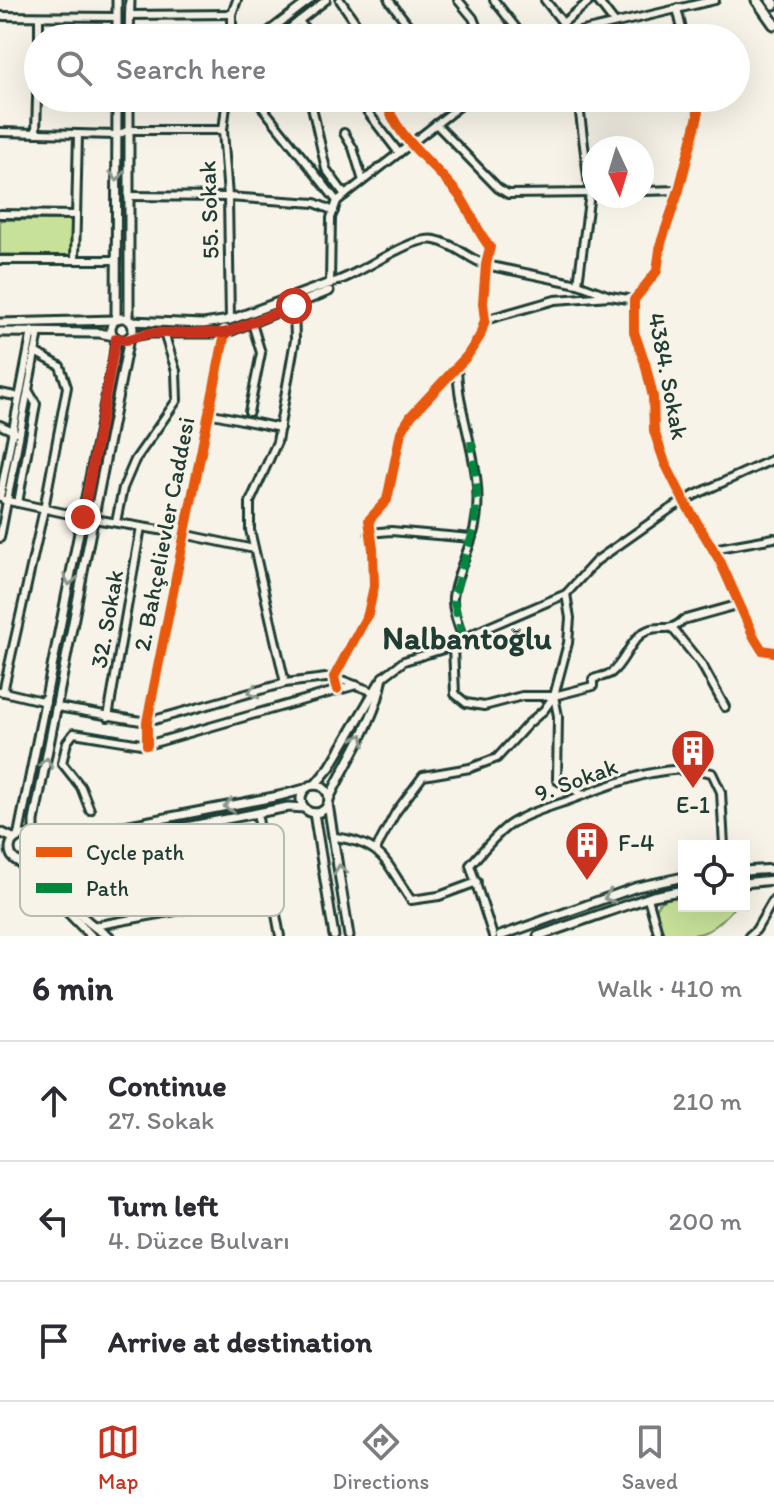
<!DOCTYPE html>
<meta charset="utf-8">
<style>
body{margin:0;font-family:Itim,sans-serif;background:#f7f7f7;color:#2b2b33}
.controls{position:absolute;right:24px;bottom:24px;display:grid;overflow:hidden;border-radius:0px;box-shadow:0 8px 32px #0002}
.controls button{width:72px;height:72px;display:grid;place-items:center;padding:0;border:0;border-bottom:2px solid #e1e1e2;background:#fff;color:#2b2b33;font:40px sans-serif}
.compass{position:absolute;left:582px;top:136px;width:72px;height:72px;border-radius:50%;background:#fff;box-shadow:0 8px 32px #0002;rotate:176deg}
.stop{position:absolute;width:24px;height:24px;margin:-18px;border:6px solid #c8321e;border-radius:50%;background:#fff}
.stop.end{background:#c8321e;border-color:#fff;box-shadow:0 2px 8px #0008}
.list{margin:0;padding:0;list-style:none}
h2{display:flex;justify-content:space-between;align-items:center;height:104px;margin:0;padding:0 32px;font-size:34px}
h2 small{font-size:26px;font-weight:400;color:#7c7c81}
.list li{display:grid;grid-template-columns:52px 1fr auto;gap:24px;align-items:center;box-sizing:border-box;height:120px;padding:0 32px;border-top:2px solid #e1e1e2}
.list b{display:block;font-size:30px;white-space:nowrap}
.list p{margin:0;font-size:26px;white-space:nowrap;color:#7c7c81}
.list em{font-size:26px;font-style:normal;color:#7c7c81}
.icon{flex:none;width:44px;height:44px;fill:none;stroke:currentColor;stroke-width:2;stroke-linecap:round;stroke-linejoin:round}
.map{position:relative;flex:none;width:774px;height:936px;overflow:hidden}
.search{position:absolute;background:#fff;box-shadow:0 8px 32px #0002;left:24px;right:24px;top:24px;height:88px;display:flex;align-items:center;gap:20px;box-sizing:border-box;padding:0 28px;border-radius:44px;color:#7c7c81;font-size:30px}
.sheet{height:464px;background:#fff}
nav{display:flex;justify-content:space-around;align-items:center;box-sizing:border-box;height:112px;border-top:2px solid #e1e1e2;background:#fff;font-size:22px;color:#7c7c81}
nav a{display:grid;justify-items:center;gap:4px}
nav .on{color:#c8321e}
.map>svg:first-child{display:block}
.green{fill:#c7e198;stroke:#738f66;stroke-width:2}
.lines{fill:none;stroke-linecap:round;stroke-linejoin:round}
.minor-casing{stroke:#1f3d34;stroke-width:12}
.major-casing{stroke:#1f3d34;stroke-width:13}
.highway-casing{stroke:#1f3d34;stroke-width:15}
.minor{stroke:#f7f3e8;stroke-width:6}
.major{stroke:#f7f3e8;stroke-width:7}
.highway{stroke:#f7f3e8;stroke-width:9}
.quiet{stroke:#00873e;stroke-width:8;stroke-dasharray:16 8;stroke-linecap:butt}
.cycleway-casing{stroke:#f7f3e8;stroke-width:15}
.cycleway{stroke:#e8590c;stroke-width:10}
.oneway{stroke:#8b988e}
.route{stroke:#c8321e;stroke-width:10}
.labels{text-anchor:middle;stroke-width:6;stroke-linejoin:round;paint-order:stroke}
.street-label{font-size:24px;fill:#1f3d34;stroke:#f7f3e8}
.poi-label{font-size:24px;fill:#1f3d34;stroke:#f7f3e8}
.district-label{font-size:32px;font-weight:bold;fill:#1f3d34;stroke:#f7f3e8}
.key{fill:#f7f3e8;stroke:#b6bcb2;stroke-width:2}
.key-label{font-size:22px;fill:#1f3d34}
</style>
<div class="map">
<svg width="774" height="936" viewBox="0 0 774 936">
<rect width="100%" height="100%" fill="#f7f3e8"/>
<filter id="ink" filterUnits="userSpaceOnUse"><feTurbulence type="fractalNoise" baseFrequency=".0125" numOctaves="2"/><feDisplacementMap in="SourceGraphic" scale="16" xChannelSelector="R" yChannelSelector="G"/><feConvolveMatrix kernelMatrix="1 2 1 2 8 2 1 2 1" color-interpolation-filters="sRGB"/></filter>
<g filter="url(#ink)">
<g class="green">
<polygon points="0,220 72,220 72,256 0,254"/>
<path d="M 684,897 L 684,906 L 735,906 C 711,936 701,936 663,936 L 656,913 L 658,904 L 668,898 Z"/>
</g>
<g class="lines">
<g class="minor-casing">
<g id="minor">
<polyline points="340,0 366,38"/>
<polyline points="389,0 418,38"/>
<polyline points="458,0 473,18 481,38"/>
<polyline points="494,0 524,38"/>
<polyline points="545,0 563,23"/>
<polyline points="597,0 614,22"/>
<polyline points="677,8 684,38"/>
<polyline points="129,15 232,14"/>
<polyline points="0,16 117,17"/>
<polyline points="299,21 312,38"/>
<polyline points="554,36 563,23 591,0"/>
<polyline points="39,38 39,17"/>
<polyline points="232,38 232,14 237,0"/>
<polyline points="260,38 310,0"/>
<polyline points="277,38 326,0"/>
<polyline points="553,38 715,0"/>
<polyline points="227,98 223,130 228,197 230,320"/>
<polyline points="255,98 337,201"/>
<polyline points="310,98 326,169 345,195"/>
<polyline points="357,98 399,153"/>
<polyline points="697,98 698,116 679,190 661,243 657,271 634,300 634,332 645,363 653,397 654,431 665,463 684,501 720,561 754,637 762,650 774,652"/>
<polyline points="436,124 498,188 508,194 594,193"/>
<polyline points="0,132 117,135 129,130 223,130"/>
<polyline points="36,133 38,63"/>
<polyline points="344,133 353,148 363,181"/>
<polyline points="642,191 679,190"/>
<polyline points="128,196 228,197 315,203 334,211"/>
<polyline points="0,214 76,215"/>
<polyline points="0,260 116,260"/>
<polyline points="75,260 78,134"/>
<path d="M 330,283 C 359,277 409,235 435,240 C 455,244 467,258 486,265 L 578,284 L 610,296"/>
<polyline points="330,284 331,218 337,201 470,98"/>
<polyline points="578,284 590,193 578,98"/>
<polyline points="485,320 555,300 610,296 634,300"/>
<path d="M 457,367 C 458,421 486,471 475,526 C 470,550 456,573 453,597 C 452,611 459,627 463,639"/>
<polyline points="0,393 15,396"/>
<polyline points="249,412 261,353 252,323"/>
<polyline points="208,413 280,428"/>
<polyline points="0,425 15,432"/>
<polyline points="0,497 32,331"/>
<polyline points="4,500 83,517"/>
<polyline points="18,503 36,404 28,390"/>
<polyline points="94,519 183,534 254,549"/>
<polyline points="116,522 123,488 135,460 177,400 176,371 164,333"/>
<polyline points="369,533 391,531 471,538"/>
<polyline points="0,538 39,332"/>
<polyline points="713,549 774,538"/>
<polyline points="566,594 570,618 568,643 554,696 558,716 557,780 583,795"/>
<polyline points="672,628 702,665 725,707"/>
<path d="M 453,646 L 455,694 L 466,703 L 484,706 L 522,696 L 554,696 L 593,686 L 593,679 C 598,677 606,676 611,673 C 626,661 630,638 648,630 C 662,624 669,634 683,620 L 740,604"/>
<polyline points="383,677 404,661 453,646 477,632 566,594 596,561 670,509 695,495 774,459"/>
<polyline points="285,683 250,530 250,502 277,442 295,340 294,306"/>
<path d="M 337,689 L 334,677 L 368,614 L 374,586 L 373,549 L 369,520 L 387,500 L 401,432 L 411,416 L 467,356 L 480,336 L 485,320 L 483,303 L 486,265 L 490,247 C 477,232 472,214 461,198 C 437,165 395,139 385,98"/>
<polyline points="0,691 46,702"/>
<polyline points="3,692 44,509 67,387 60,366 35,352"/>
<polyline points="57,707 147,722 285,683 334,677 374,692 377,696"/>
<polyline points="108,717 141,527"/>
<polyline points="147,745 147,722 225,333"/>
<polyline points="90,810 81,787 62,763 67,742 74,733 147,745 356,685"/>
<polyline points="257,813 280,936"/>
<path d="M 335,837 C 385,844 385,862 411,900 L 439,896 L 477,882"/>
<polyline points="376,849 396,812 423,776 470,768 497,758 528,724 544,710 554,696"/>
<polyline points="648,898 659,936"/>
<polyline points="94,926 273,893"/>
<path d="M 493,936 L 470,865 C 482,852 495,835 509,825 C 525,814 549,807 567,801 C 612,785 665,760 712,773 L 721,792 L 724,846"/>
<polyline points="749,936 756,930 774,899"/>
</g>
</g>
<g class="major-casing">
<g id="major">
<polyline points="117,38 117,0"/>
<polyline points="129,38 130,0"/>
<polyline points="129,98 129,319"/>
<circle cx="122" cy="329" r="11"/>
<polyline points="116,319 117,98"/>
<polyline points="131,321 203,324 230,320 330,283"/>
<polyline points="0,323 115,320"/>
<polyline points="0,332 99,333 114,336"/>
<polyline points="131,336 150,333 225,333 329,291"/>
<polyline points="315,785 330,767 380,682"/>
<circle cx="315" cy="799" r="14"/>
<path d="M 329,799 C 348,758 375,722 383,677"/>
<polyline points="328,804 349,936"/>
<polyline points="314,813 334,936"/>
<polyline points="0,832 15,839"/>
<circle cx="24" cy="849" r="14"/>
<polyline points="18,837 114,358 116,338"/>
<polyline points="34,840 34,821 129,338"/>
<polyline points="37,843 279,796 305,789"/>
<polyline points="37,856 288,807 305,808"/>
<path d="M 34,859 C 51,885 82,922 109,936"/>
<polyline points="19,862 91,936"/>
<polyline points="744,871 774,869"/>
<polyline points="744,883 774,880"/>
<polyline points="500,936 637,887 684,877"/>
<polyline points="538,936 653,896 684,890"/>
</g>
</g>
<g class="highway-casing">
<g id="highway">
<polyline points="757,0 774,24"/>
<polyline points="771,0 774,4"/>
</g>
</g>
<use href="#minor" class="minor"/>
<use href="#major" class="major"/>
<use href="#highway" class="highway"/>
<polyline class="quiet" points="463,639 453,598 475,525 477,490 471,441"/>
<g class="cycleway-casing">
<g id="cycleway">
<polyline points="697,98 698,116 679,190 661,243 657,271 634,300 634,332 645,363 653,397 654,431 665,463 684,501 720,561 754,637 762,650 774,652"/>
<path d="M 337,689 L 334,677 L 368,614 L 374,586 L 373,549 L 369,520 L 387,500 L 401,432 L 411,416 L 467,356 L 480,336 L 485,320 L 483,303 L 486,265 L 490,247 C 477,232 472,214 461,198 C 437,165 395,139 385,98"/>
<polyline points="147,745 147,722 225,333"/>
</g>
</g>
<use href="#cycleway" class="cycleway"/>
</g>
<defs><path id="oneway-chevron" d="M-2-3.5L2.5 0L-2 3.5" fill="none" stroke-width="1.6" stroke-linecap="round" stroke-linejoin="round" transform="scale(2)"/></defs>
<g class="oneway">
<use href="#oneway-chevron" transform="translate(117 176) rotate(90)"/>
<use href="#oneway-chevron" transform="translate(70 580) rotate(101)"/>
<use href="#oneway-chevron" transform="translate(253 692) rotate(165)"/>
<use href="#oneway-chevron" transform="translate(360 739) rotate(-61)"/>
<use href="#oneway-chevron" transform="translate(46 763) rotate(-79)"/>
<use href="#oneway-chevron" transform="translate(229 806) rotate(169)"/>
<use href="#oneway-chevron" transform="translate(340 870) rotate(-98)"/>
<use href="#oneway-chevron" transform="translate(609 897) rotate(161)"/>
</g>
</g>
<g class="lines" filter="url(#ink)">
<polyline class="route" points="83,517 116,338 126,340 150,333 225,333 294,306"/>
</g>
<defs>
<g id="building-pin" transform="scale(2.3)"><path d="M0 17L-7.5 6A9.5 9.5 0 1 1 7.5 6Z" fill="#c8321e" stroke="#f7f3e8"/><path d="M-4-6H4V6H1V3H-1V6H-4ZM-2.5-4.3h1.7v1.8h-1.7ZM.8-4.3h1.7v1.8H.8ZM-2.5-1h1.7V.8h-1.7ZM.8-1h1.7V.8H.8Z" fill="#fff"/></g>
</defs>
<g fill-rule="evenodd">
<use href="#building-pin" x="693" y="751"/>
<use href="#building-pin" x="587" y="843"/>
</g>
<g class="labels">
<g class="street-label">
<text transform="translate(209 210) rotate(-92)" y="8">55. Sokak</text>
<text transform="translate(668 376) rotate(79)" y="8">4384. Sokak</text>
<text transform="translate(164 534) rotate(-79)" y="8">2. Bahçelievler Caddesi</text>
<text transform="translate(107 619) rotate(-80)" y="8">32. Sokak</text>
<text transform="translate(576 780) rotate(-20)" y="8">9. Sokak</text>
</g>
<g class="poi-label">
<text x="693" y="813">E-1</text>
<text x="618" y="851" text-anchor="start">F-4</text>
</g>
<g class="district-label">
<text x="467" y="649">Nalbantoğlu</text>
</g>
</g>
<rect x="20" y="824" width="264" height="92" rx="12" class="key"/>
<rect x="36" y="847" width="36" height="10" fill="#e8590c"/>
<rect x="36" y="883" width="36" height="10" fill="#00873e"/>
<g class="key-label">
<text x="86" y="860">Cycle path</text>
<text x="86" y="896">Path</text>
</g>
</svg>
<div class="controls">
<button><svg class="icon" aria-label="locate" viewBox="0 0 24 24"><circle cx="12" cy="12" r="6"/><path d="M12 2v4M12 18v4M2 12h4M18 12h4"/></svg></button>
</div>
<svg class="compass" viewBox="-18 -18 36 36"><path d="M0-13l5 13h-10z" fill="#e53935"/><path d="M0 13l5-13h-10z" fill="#7c7c81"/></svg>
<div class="stop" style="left:294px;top:306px"></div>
<div class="stop end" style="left:83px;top:517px"></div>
<div class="search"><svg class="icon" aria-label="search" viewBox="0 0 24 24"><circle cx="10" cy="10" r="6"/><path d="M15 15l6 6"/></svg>Search here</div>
</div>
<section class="sheet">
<h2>6 min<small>Walk · 410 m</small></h2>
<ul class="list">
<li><svg class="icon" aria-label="ahead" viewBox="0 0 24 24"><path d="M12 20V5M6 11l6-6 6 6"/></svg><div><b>Continue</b><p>27. Sokak</p></div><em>210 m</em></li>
<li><svg class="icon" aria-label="left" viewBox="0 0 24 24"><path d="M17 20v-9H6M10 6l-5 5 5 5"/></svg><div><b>Turn left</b><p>4. Düzce Bulvarı</p></div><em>200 m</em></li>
<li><svg class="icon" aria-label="arrive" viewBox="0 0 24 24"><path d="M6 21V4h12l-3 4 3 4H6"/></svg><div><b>Arrive at destination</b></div></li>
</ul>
</section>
<nav>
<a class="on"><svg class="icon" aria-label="map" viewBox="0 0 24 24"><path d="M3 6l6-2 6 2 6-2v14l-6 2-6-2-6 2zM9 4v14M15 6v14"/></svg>Map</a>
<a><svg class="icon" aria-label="directions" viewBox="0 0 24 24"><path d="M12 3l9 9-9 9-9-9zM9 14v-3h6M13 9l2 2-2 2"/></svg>Directions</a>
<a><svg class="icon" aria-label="saved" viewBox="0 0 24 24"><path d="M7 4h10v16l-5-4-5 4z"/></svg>Saved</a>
</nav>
